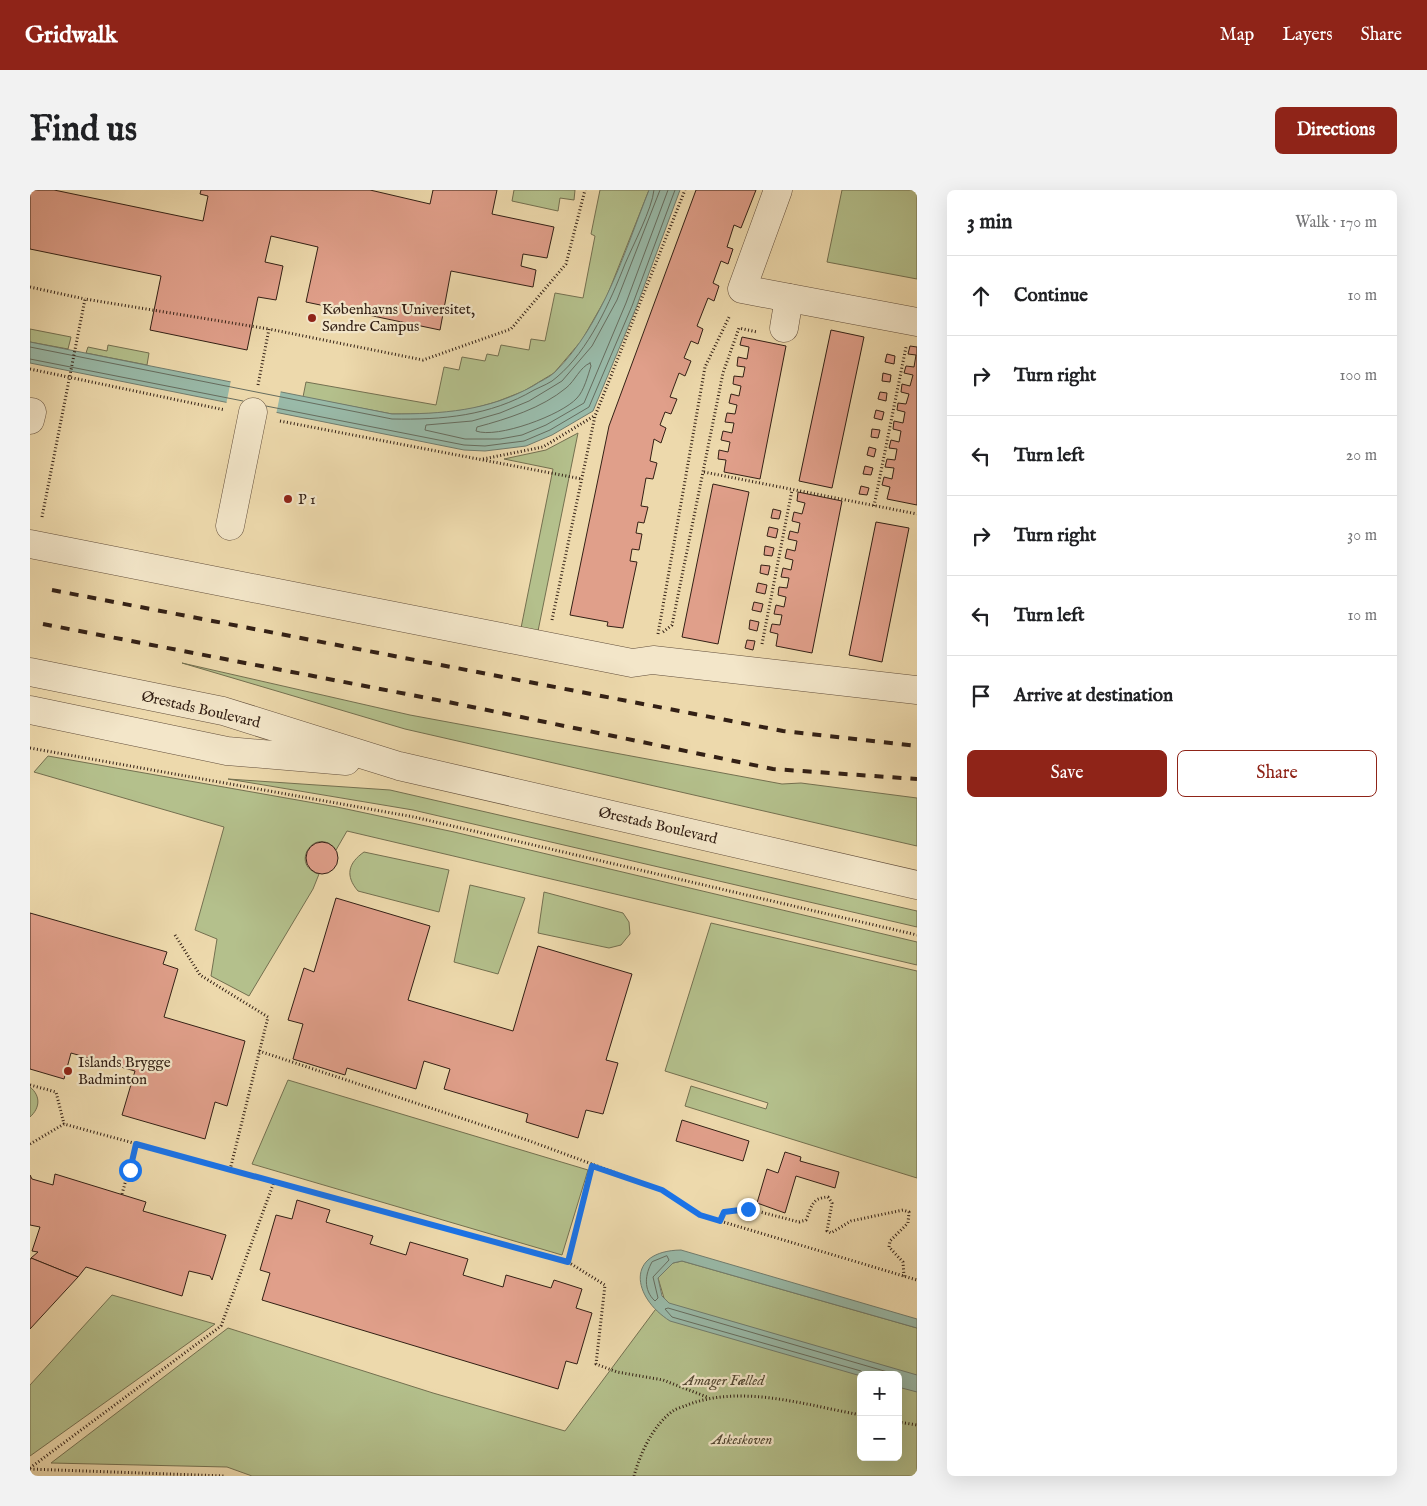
<!DOCTYPE html>
<meta charset="utf-8">
<style>
body{margin:0;font-family:"IM FELL English",serif;background:#f2f2f2;color:#202124}
.controls{position:absolute;right:15px;bottom:15px;display:grid;overflow:hidden;border-radius:8px;box-shadow:0 5px 20px #0002}
.controls button{width:45px;height:45px;display:grid;place-items:center;padding:0;border:0;border-bottom:1px solid #e0e0e0;background:#fff;color:#202124;font:25px sans-serif}
.stop{position:absolute;width:15px;height:15px;margin:-11px;border:4px solid #1a73e8;border-radius:50%;background:#fff}
.stop.end{background:#1a73e8;border-color:#fff;box-shadow:0 1px 5px #0008}
.list{margin:0;padding:0;list-style:none}
h2{display:flex;justify-content:space-between;align-items:center;height:65px;margin:0;padding:0 20px;font-size:21px}
h2 small{font-size:16px;font-weight:400;color:#757577}
.list li{display:grid;grid-template-columns:32px 1fr auto;gap:15px;align-items:center;box-sizing:border-box;height:80px;padding:0 20px;border-top:1px solid #e0e0e0}
.list b{display:block;font-size:19px;white-space:nowrap}
.list em{font-size:16px;font-style:normal;color:#757577}
.actions{display:flex;gap:10px;padding:15px 20px}
.actions a{flex:1;padding:11px 0;border:1px solid #8f2418;border-radius:8px;text-align:center;font-size:18px;color:#8f2418}
.actions .main{background:#8f2418;color:#fff}
.icon{flex:none;width:28px;height:28px;fill:none;stroke:currentColor;stroke-width:2;stroke-linecap:round;stroke-linejoin:round}
.map{position:relative;flex:none;width:887px;height:1286px;overflow:hidden;border-radius:8px}
header{display:flex;align-items:center;gap:30px;box-sizing:border-box;height:70px;padding:0 25px;background:#8f2418;color:#fff}
header strong{font-size:24px}
nav{display:flex;gap:28px;margin-inline-start:auto;font-size:18px}
.intro{display:flex;align-items:center;justify-content:space-between;box-sizing:border-box;height:120px;padding:0 30px}
h1{margin:0;font-size:35px}
.button{padding:12px 22px;border-radius:8px;background:#8f2418;color:#fff;font-size:18px;font-weight:700}
main{display:flex;gap:30px;padding:0 30px}
aside{flex:1;background:#fff;border-radius:8px;box-shadow:0 5px 20px #0002}
.map>svg:first-child{display:block}
.green{fill:#b4c08c;stroke:#747050;fill-rule:evenodd}
.water{fill:#99baa9;stroke:#707c6e}
.pier{fill:#edd9ac}
.lines{fill:none;stroke-linecap:round;stroke-linejoin:round}
.shore{stroke:#666d5f;stroke-width:1}
.building{fill:#e09f8a;stroke:#332015}
.minor-casing{stroke:#624e3b;stroke-width:29}
.path{stroke:#332015;stroke-width:3;stroke-dasharray:1 2.5;stroke-linecap:butt}
.minor{stroke:#f3e6c9;stroke-width:28}
.rail{stroke:#332015;stroke-width:4;stroke-dasharray:9 9;stroke-linecap:butt}
.route{stroke:#1a73e8;stroke-width:6}
.poi-dot{fill:#8f2418;stroke:#f3e6c9;stroke-width:2}
.labels{text-anchor:middle;stroke-width:4.5;stroke-linejoin:round;paint-order:stroke}
.poi-label{font-size:15px;fill:#332015;stroke:#f3e6c9;text-anchor:start}
.street-label{font-size:15px;fill:#332015;stroke:#f3e6c9}
.park-label{font-size:15px;font-style:italic;fill:#534833;stroke:#f3e6c9}
</style>
<header>
<strong>Gridwalk</strong>
<nav><a>Map</a><a>Layers</a><a>Share</a></nav>
</header>
<div class="intro"><h1>Find us</h1><a class="button">Directions</a></div>
<main>
<div class="map">
<svg width="887" height="1286" viewBox="0 0 887 1286">
<rect width="100%" height="100%" fill="#edd9ac"/>
<filter id="stains"><feTurbulence type="fractalNoise" baseFrequency=".004" numOctaves="4"/><feColorMatrix values="0 0 0 0 .2 0 0 0 0 .09 0 0 0 0 .02 0 0 0 .5 -.17"/></filter>
<radialGradient id="worn" r=".72"><stop offset=".6" stop-color="#630" stop-opacity="0"/><stop offset="1" stop-color="#630" stop-opacity=".3"/></radialGradient>
<g class="green">
<polygon points="484,0 545,0 544,10 530,8 528,21 482,11"/>
<polygon points="570,0 619,0 577,106 552,150 524,183 494,201 466,212 441,219 409,224 362,224 273,207 276,192 406,215 414,177 429,180 432,167 455,171 457,164 468,166 471,155 499,160 501,149 515,151 525,103 553,108 565,46 561,44"/>
<polygon points="812,0 887,0 887,89 797,72"/>
<polygon points="0,139 41,147 38,159 0,152"/>
<polygon points="78,155 119,163 117,175 56,163 58,157 77,161"/>
<polygon points="548,243 508,441 491,438 523,279 474,269 516,260"/>
<polygon points="152,473 380,525 752,594 771,593 887,608 887,656 375,539"/>
<path d="M 18,566 L 307,617 L 424,642 L 887,752 L 887,775 L 317,641 L 306,660 C 286,634 258,675 289,684 L 283,699 L 219,806 L 181,786 L 187,749 L 165,740 L 194,637 L 4,582 Z"/>
<polygon points="198,589 360,600 887,721 887,737 383,620"/>
<path d="M 334,662 L 419,680 L 409,722 L 328,701 C 315,686 318,673 334,662 Z"/>
<polygon points="440,695 495,708 468,784 424,772"/>
<polygon points="514,702 593,723 599,732 600,744 591,755 579,758 508,743"/>
<polygon points="681,733 887,781 887,988 655,916 661,896 736,919 738,913 635,881"/>
<polygon points="258,890 558,980 532,1065 222,974"/>
<path d="M 0,897 C 11,906 10,918 0,927 Z"/>
<path d="M 652,1071 L 887,1138 L 887,1286 L 222,1286 L 197,1277 L 21,1273 L 198,1138 L 403,1203 L 535,1241 L 634,1108 L 628,1088 L 643,1073 ZM 831,1185 L 868,1185 L 868,1267 L 831,1267 Z"/>
<polygon points="82,1105 185,1134 0,1266 0,1195"/>
</g>
<g class="water">
<path d="M 619,0 L 650,0 L 606,118 L 563,221 L 522,245 L 496,256 L 455,261 L 434,260 L 0,173 L 0,152 L 362,224 C 412,224 458,221 503,196 C 510,191 519,188 525,182 C 574,133 594,63 619,0 Z"/>
<path d="M 651,1060 L 887,1129 L 887,1138 L 652,1071 L 643,1073 L 628,1088 L 632,1106 L 639,1113 L 887,1185 L 887,1202 L 868,1197 L 868,1185 L 831,1186 L 640,1131 C 602,1107 595,1061 651,1060 Z"/>
</g>
<polygon class="pier" points="201,190 251,200 246,225 196,215"/>
<g class="lines">
<g class="shore">
<polyline points="630,0 587,110 562,156 532,191 499,211 470,223 442,231 396,235 395,240 435,249 470,249 492,245 516,235 554,213 596,113 638,0"/>
<path d="M 0,157 L 362,229 C 412,230 460,226 504,200 C 512,196 521,193 527,187 C 559,160 580,112 595,74 C 603,55 622,19 624,0"/>
<polyline points="0,169 213,211"/>
<path d="M 560,173 L 561,176 C 558,185 554,201 547,208 C 532,225 467,249 446,241 L 447,237 C 477,229 512,218 536,198 C 545,191 550,177 560,173 Z"/>
<polyline points="236,216 434,255 455,256 494,251 520,240 559,217 602,116 645,0"/>
<path d="M 637,1066 L 639,1070 L 623,1087 L 628,1108 L 625,1111 C 613,1100 615,1084 622,1072 Z"/>
<polyline points="835,1185 831,1181 642,1127 635,1119 638,1118 868,1185"/>
</g>
</g>
<g class="building">
<polygon points="0,0 24,0 173,31 178,6 170,4 171,0 340,0 400,14 403,0 467,0 462,24 524,37 517,68 493,64 491,76 506,80 503,97 421,81 410,140 276,112 288,57 241,46 235,72 253,76 246,110 228,107 217,160 120,140 131,86 0,59"/>
<polygon points="666,0 726,0 711,38 704,35 697,57 703,59 698,74 691,71 683,93 689,96 684,111 678,108 667,136 673,139 668,154 661,151 654,168 661,171 655,186 649,183 640,207 647,209 641,224 635,222 630,235 636,238 631,253 624,249 620,271 627,273 623,289 616,288 611,316 618,317 614,333 608,332 606,343 612,344 609,360 602,359 600,371 607,372 593,438 577,436 578,432 540,425 579,236"/>
<polygon points="801,140 834,147 802,298 769,291"/>
<polygon points="712,147 756,156 730,289 694,282 696,270 688,269 689,260 698,262 700,252 691,250 693,241 702,243 704,233 695,232 697,223 705,224 707,215 699,213 701,204 709,206 711,196 703,194 704,186 713,187 715,177 707,176 708,167 717,169 719,157 710,155"/>
<polygon points="880,156 887,157 887,315 857,309 860,297 852,295 854,287 862,289 864,278 855,277 857,269 865,270 867,259 859,258 861,250 869,252 871,241 863,239 864,231 873,233 875,222 867,220 868,213 876,214 879,204 871,202 872,194 880,196 883,185 874,183 876,176 884,177 886,165 878,164"/>
<polygon points="857,164 865,166 864,174 855,172"/>
<polygon points="853,183 861,185 860,192 852,191"/>
<polygon points="850,202 857,203 856,211 848,209"/>
<polygon points="846,220 854,222 852,230 844,228"/>
<polygon points="842,239 850,240 848,248 841,247"/>
<polygon points="839,257 846,259 844,267 837,265"/>
<polygon points="835,276 843,278 841,285 833,284"/>
<polygon points="683,294 719,302 688,454 652,447"/>
<polygon points="831,296 839,298 837,305 829,304"/>
<polygon points="768,302 812,311 782,463 746,456 748,444 740,442 742,434 750,435 752,425 744,424 746,415 754,417 756,407 748,405 749,397 757,398 759,388 751,387 753,378 761,380 763,370 755,368 757,359 765,361 767,351 758,349 760,341 768,343 770,333 762,331 764,322 772,324 775,313 767,311"/>
<polygon points="743,319 751,321 749,329 741,328"/>
<polygon points="846,332 879,338 852,472 819,465"/>
<polygon points="739,337 748,339 746,348 737,346"/>
<polygon points="735,356 744,358 742,366 734,365"/>
<polygon points="731,375 740,376 738,385 730,383"/>
<polygon points="728,393 737,395 735,404 726,402"/>
<polygon points="724,412 733,414 731,422 722,420"/>
<polygon points="720,430 729,432 727,441 719,439"/>
<polygon points="717,450 725,451 723,460 715,458"/>
<circle cx="292" cy="668" r="16"/>
<polygon points="306,708 400,736 378,810 483,841 508,756 602,784 576,870 588,873 573,924 556,920 548,948 496,932 498,924 414,899 420,879 394,871 386,899 317,878 315,885 263,869 273,834 258,830 274,778 284,782"/>
<polygon points="0,723 137,762 133,774 148,779 134,827 215,851 197,916 185,912 175,949 92,925 105,881 41,863 34,889 0,879"/>
<polygon points="652,930 719,951 713,971 646,951"/>
<polygon points="755,962 771,967 770,971 809,982 805,998 766,986 755,1023 727,1013 737,979 748,983"/>
<polygon points="25,984 116,1012 113,1021 196,1045 182,1090 180,1086 159,1081 152,1106 56,1077 48,1087 1,1068 8,1062 2,1061 10,1037 0,1035 0,985 2,989 23,995"/>
<polygon points="267,1010 300,1020 296,1032 343,1046 340,1054 376,1065 380,1052 438,1069 433,1085 473,1097 476,1085 521,1098 524,1090 552,1099 546,1118 562,1123 547,1174 536,1171 528,1199 232,1110 240,1083 230,1080 246,1025 262,1029"/>
<polygon points="1,1068 48,1087 0,1139 0,1070"/>
</g>
<g class="lines">
<g class="minor-casing">
<g id="minor">
<polyline points="748,0 712,99 887,132"/>
<polyline points="754,138 759,108"/>
<polyline points="0,230 2,222"/>
<polyline points="200,336 223,222"/>
<polyline points="0,354 602,473 623,470 887,500"/>
<polyline points="0,482 193,521 369,576 887,695"/>
<polyline points="0,520 197,561 316,571"/>
</g>
</g>
<g class="path">
<polyline points="0,97 55,109"/>
<polyline points="0,179 195,220"/>
<polyline points="228,195 239,139 393,170 481,139 536,74 555,0"/>
<polyline points="250,231 552,289"/>
<polyline points="453,269 513,257 564,226"/>
<polyline points="674,282 887,324"/>
<polyline points="844,316 876,157"/>
<polyline points="12,327 55,109 239,139"/>
<polyline points="522,430 565,226 655,0"/>
<polyline points="633,442 642,435 693,183 709,138 727,142"/>
<polyline points="628,444 675,177 700,125"/>
<polyline points="732,454 762,300"/>
<polyline points="0,558 384,627 887,745"/>
<polyline points="145,745 170,785 238,827 200,980"/>
<polyline points="229,861 497,950 632,1000 670,1025 887,1090"/>
<polyline points="0,895 26,902 34,934"/>
<polyline points="0,954 34,934 538,1072 563,976"/>
<polyline points="92,1004 106,954"/>
<path d="M 690,1031 L 694,1021 L 719,1019 L 769,1032 L 776,1030 C 782,1017 781,1008 798,1007 L 802,1013 L 797,1041 L 801,1043 L 821,1031 L 873,1020 L 879,1022 L 878,1033 L 860,1051 L 859,1057 L 873,1072 L 874,1087"/>
<polyline points="538,1072 575,1095 566,1174 587,1182 633,1190 677,1207"/>
<polyline points="868,1232 887,1235"/>
<polyline points="0,1278 191,1136 244,992"/>
<polyline points="0,1279 194,1286"/>
<path d="M 604,1286 C 610,1264 623,1235 643,1221 C 647,1218 653,1217 657,1215 C 712,1194 775,1215 831,1225"/>
</g>
<use href="#minor" class="minor"/>
<g class="rail">
<polyline points="22,400 753,541 887,556"/>
<polyline points="13,434 423,513 743,579 887,589"/>
</g>
</g>
<g class="lines">
<polyline class="route" points="100,980 106,954 538,1072 562,976 632,1000 670,1025 690,1031 694,1022 718,1019"/>
</g>
<g class="poi-dot">
<circle cx="282" cy="128" r="5"/>
<circle cx="258" cy="309" r="5"/>
<circle cx="38" cy="881" r="5"/>
</g>
<g class="labels">
<g class="poi-label">
<text x="292" y="124">Københavns Universitet,<tspan x="292" dy="17">Søndre Campus</tspan></text>
<text x="268" y="314">P 1</text>
<text x="48" y="877">Islands Brygge<tspan x="48" dy="17">Badminton</tspan></text>
</g>
<g class="street-label">
<text transform="translate(171 519) rotate(13)" y="5">Ørestads Boulevard</text>
<text transform="translate(628 635) rotate(13)" y="5">Ørestads Boulevard</text>
</g>
<g class="park-label">
<text x="694" y="1195">Amager Fælled</text>
<text x="712" y="1254">Askeskoven</text>
</g>
</g>
<rect width="100%" height="100%" filter="url(#stains)"/>
<rect width="100%" height="100%" fill="url(#worn)"/>
</svg>
<div class="controls">
<button>+</button>
<button>−</button>
</div>
<div class="stop" style="left:100px;top:980px"></div>
<div class="stop end" style="left:718px;top:1019px"></div>
</div>
<aside>
<h2>3 min<small>Walk · 170 m</small></h2>
<ul class="list">
<li><svg class="icon" aria-label="ahead" viewBox="0 0 24 24"><path d="M12 20V5M6 11l6-6 6 6"/></svg><div><b>Continue</b></div><em>10 m</em></li>
<li><svg class="icon" aria-label="right" viewBox="0 0 24 24"><path d="M7 20v-9h11M14 6l5 5-5 5"/></svg><div><b>Turn right</b></div><em>100 m</em></li>
<li><svg class="icon" aria-label="left" viewBox="0 0 24 24"><path d="M17 20v-9H6M10 6l-5 5 5 5"/></svg><div><b>Turn left</b></div><em>20 m</em></li>
<li><svg class="icon" aria-label="right" viewBox="0 0 24 24"><path d="M7 20v-9h11M14 6l5 5-5 5"/></svg><div><b>Turn right</b></div><em>30 m</em></li>
<li><svg class="icon" aria-label="left" viewBox="0 0 24 24"><path d="M17 20v-9H6M10 6l-5 5 5 5"/></svg><div><b>Turn left</b></div><em>10 m</em></li>
<li><svg class="icon" aria-label="arrive" viewBox="0 0 24 24"><path d="M6 21V4h12l-3 4 3 4H6"/></svg><div><b>Arrive at destination</b></div></li>
</ul>
<div class="actions"><a class="main">Save</a><a>Share</a></div>
</aside>
</main>
